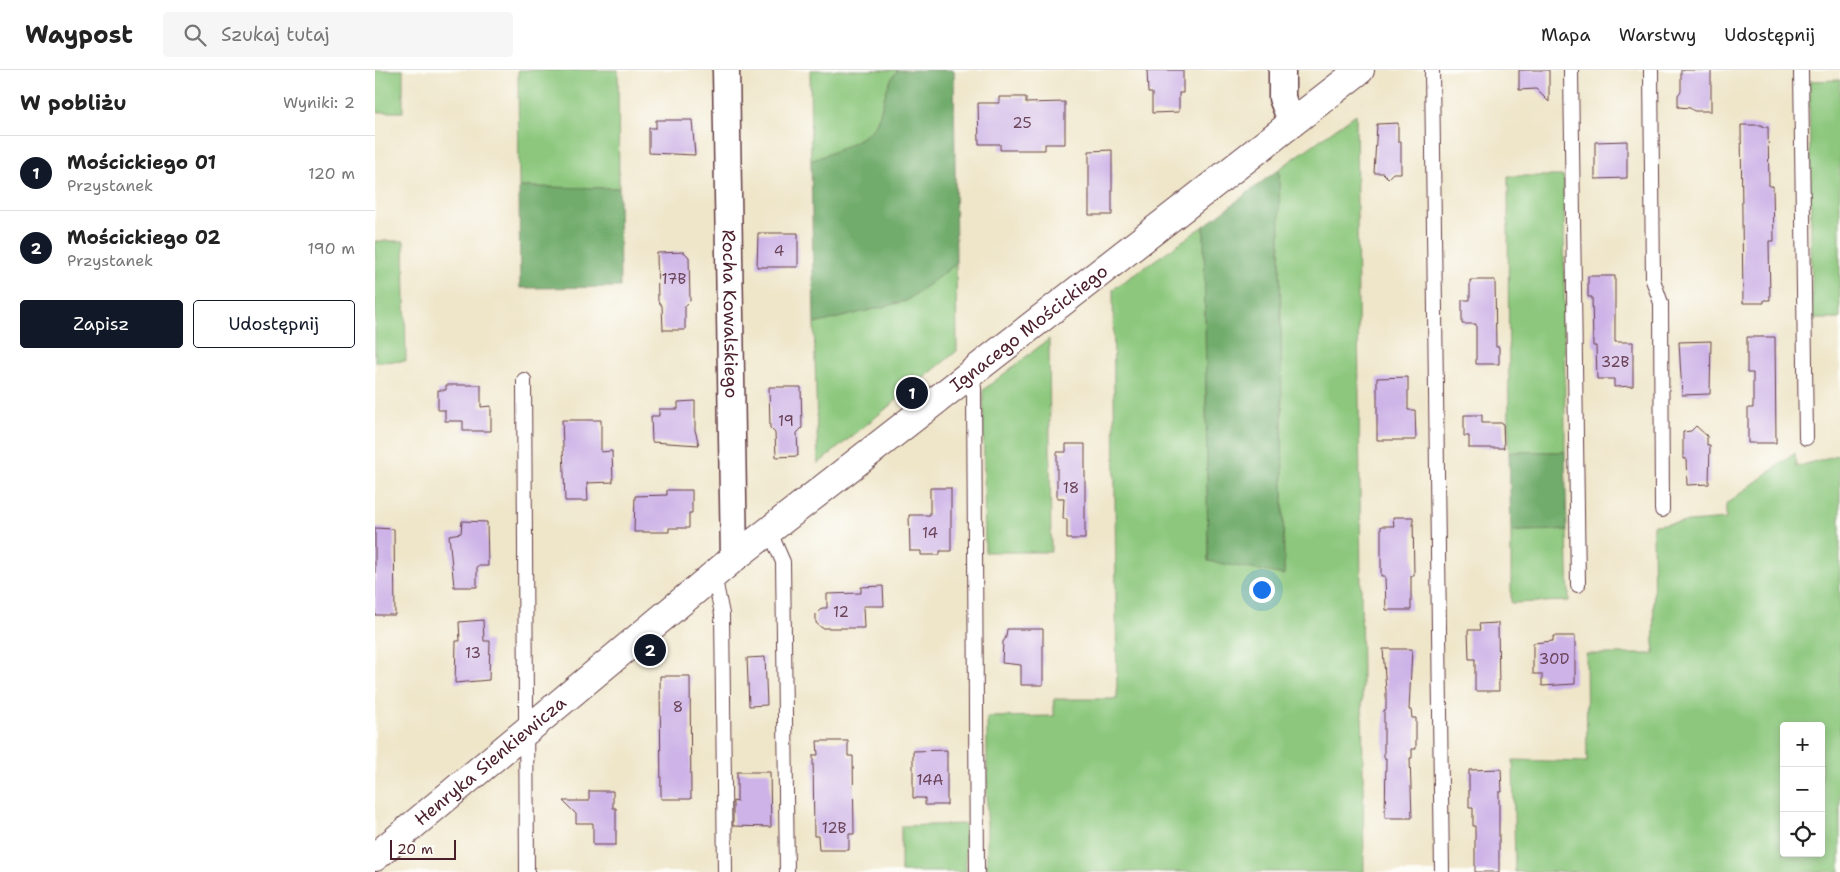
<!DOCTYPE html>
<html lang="pl">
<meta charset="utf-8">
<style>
body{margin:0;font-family:"Shantell Sans",sans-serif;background:#f6f6f6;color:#222}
.controls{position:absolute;right:15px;bottom:15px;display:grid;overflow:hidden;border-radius:5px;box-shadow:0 2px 8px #0003}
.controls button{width:45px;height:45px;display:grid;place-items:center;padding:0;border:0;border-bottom:1px solid #e0e0e0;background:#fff;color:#222;font:25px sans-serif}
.scale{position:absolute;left:15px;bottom:12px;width:66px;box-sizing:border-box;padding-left:5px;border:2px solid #4a1f2b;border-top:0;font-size:14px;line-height:18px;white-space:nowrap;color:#4a1f2b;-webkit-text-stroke:4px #fdfcf7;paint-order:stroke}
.you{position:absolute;left:886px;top:519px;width:18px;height:18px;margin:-12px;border:4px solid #fff;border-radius:50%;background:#1a73e8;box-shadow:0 0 0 8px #1a73e833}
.badge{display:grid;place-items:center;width:32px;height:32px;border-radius:50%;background:#111827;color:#fff;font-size:16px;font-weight:700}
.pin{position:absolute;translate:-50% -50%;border:2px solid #fff;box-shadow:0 1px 5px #0006}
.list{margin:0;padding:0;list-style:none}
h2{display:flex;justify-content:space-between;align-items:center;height:65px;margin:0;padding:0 20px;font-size:21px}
h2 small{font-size:16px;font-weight:400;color:#767676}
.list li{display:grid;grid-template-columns:32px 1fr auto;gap:15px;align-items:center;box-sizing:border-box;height:75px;padding:0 20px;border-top:1px solid #e0e0e0}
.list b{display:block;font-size:19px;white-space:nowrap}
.list p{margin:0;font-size:16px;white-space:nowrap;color:#767676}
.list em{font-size:16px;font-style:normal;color:#767676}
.actions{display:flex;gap:10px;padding:15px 20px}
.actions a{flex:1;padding:11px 0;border:1px solid #111827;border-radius:5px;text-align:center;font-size:18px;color:#111827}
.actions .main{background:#111827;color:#fff}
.icon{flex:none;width:28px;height:28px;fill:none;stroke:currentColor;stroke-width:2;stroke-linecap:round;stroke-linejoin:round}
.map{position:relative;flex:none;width:1465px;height:802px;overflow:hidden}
header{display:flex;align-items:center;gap:30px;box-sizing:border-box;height:70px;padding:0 25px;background:#fff;border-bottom:1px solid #e0e0e0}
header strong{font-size:24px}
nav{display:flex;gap:28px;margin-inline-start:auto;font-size:18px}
.search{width:350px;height:45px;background:#f6f6f6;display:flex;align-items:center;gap:12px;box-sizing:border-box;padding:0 18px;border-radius:5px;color:#767676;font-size:19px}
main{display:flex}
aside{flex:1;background:#fff}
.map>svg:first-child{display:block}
.green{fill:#8cc77d;stroke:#6b7354;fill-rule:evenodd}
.forest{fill:#71ac6c;stroke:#5e664c}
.building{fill:#cdb3e7}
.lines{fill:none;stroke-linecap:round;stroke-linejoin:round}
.service-casing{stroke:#633d43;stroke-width:16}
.minor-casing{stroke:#633d43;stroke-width:29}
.tertiary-casing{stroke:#633d43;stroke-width:30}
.service{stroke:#fff;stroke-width:14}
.minor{stroke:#fff;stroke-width:26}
.tertiary{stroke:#fff;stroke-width:28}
.labels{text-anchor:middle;stroke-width:4;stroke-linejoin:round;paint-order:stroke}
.number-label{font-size:15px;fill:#6b445a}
.street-label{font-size:18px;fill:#4a1f2b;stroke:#fdfcf7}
</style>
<header>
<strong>Waypost</strong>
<div class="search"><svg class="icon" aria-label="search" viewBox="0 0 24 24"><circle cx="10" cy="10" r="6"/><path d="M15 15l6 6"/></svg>Szukaj tutaj</div>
<nav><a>Mapa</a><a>Warstwy</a><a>Udostępnij</a></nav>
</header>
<main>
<aside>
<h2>W pobliżu<small>Wyniki: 2</small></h2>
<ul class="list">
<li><span class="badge">1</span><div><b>Mościckiego 01</b><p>Przystanek</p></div><em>120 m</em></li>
<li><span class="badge">2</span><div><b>Mościckiego 02</b><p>Przystanek</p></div><em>190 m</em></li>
</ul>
<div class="actions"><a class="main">Zapisz</a><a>Udostępnij</a></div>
</aside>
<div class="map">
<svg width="1465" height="802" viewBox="0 0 1465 802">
<rect width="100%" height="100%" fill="#fdfcf7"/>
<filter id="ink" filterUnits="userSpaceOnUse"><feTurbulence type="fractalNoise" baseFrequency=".02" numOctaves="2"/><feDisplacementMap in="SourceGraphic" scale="10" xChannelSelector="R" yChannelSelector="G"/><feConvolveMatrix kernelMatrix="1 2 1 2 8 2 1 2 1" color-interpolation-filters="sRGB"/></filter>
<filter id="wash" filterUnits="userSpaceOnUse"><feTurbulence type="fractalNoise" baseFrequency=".0096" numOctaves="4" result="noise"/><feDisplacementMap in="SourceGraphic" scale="20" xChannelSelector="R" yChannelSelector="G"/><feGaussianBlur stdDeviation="1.12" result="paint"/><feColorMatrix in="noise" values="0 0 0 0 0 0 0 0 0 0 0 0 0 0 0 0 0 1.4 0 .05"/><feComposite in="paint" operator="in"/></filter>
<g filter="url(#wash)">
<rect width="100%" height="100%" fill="#efe6ca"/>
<g class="green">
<rect x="0" y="0" width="28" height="42"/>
<polygon points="143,0 243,0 244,118 144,117"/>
<path d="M 435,0 L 523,0 C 509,15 509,37 501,54 C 492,70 453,84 436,91 Z"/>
<polygon points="1465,10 1465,249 1437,249 1434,11"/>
<polygon points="981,44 989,802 612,802 612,647 679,646 679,629 742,629 738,219 829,156 833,490 909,505 904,99"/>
<polygon points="1133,106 1189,106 1190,382 1134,382"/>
<polygon points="0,171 29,171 31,291 0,292"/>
<polygon points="581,194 582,281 443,394 439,254 531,231"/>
<polygon points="674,269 676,482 610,482 608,320"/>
<path d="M 1420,383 L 1421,397 L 1465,384 L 1465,802 L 1140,802 L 1138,690 L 1212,692 L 1211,584 L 1279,584 L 1278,455 L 1351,449 L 1351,434 ZM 1409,656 L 1446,656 L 1446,783 L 1409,783 Z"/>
<polygon points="1192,460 1194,531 1136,533 1136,461"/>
<polygon points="590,754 591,802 526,802 526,756"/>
</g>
<g class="forest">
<path d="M 523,0 L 579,0 L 581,194 L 531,231 L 439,254 L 436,91 C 453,84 492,70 501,54 C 509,37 509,15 523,0 Z"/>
<polygon points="904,99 909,505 833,491 829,156"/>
<polygon points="144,117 244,118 245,217 145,218"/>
<polygon points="1134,382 1190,382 1192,460 1136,461"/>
</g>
<g id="blocks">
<g class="building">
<polygon points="772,0 808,0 808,23 804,23 804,42 777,43 777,23 773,23"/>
<polygon points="1144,0 1174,0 1174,32 1161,19 1144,20"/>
<polygon points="1306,0 1336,0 1336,41 1319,41 1315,38 1303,37 1303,25 1306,21"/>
<polygon points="624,27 651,27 651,33 690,32 690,74 670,74 670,80 625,80 625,74 604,74 603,33 624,33"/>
<polygon points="281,50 317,50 320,85 274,83 274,58 281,58"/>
<polygon points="1023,53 1023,72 1026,72 1026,103 1018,103 1013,108 1008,103 999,103 1002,54"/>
<polygon points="1366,55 1387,55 1387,57 1393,57 1394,116 1398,116 1399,171 1394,171 1395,230 1389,230 1389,233 1368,233"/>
<polygon points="1252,71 1252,108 1220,109 1220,72"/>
<polygon points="737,80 737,145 714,145 714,81"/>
<polygon points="383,163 423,163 423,197 382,197"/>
<polygon points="309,182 314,187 315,231 310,236 310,260 288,260 287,236 283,231 282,183"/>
<polygon points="1213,206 1240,206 1240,272 1258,272 1258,316 1239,317 1239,309 1222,309 1221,276 1218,276 1217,227 1213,227"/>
<polygon points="1095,210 1120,210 1121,277 1124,277 1124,294 1101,294 1101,254 1087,254 1087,230 1095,230"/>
<polygon points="1372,267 1400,267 1401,373 1373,373 1373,338 1378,338 1378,303 1372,303"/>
<polygon points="1336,271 1335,324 1307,325 1304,272"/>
<polygon points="1033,307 1033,340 1040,340 1041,370 1002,370 1002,308"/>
<polygon points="71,315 106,315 106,337 116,336 116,361 88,361 88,351 70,351 70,340 63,340 63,320 71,320"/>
<polygon points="394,317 426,317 427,358 422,363 423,386 401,387 400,363 395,358"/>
<polygon points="320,331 320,360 324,375 277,372 276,346 284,346 284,339 303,339 303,332"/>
<polygon points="1089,345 1107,345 1107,353 1128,353 1129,378 1094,378 1094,366 1089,366"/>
<polygon points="187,350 226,350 226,382 237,381 238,412 212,413 213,431 190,431"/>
<polygon points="1321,356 1332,366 1332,375 1335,375 1334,414 1312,415 1311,389 1308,389 1308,362 1316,361"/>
<polygon points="691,374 710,374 710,469 692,469 692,449 688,449 689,428 682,428 682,382 691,382"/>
<polygon points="555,418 576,418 576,481 565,481 565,485 546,485 546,481 535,481 534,445 555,445"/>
<polygon points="292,420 317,420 317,443 314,443 314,458 294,458 294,462 259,462 260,426 292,425"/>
<polygon points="1018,447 1038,447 1039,506 1036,506 1036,540 1011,540 1010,506 1006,506 1006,456 1019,456"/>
<polygon points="87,451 112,452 113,496 102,496 102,517 79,517 74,465 86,463"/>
<polygon points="0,458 19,459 20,545 0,545"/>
<polygon points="508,516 509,536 488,536 489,558 447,558 441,553 441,544 447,538 452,538 452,524 486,523 486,517"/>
<polygon points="108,550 109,571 115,571 114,610 80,613 81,571 85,571 84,552"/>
<polygon points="1123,553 1124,621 1100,621 1100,589 1094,589 1093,560 1105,560 1104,554"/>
<polygon points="632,559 668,559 668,615 646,615 646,595 627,593 628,572 631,567"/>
<polygon points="1178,566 1200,566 1200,614 1167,616 1167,604 1158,604 1158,573 1178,571"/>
<polygon points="1008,579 1037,579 1034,640 1036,640 1037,648 1041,648 1041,679 1037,679 1037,688 1035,688 1037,748 1010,748 1011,688 1009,688 1009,640 1011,640 1011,621"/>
<polygon points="390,587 392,635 374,636 372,588"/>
<polygon points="285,606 315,606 316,729 286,729"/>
<polygon points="442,671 473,671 473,686 478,686 479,764 474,764 474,780 444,780 443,766 439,766 438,685 443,685"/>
<polygon points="572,680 572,735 550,735 550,728 538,728 538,681"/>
<polygon points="1126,699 1127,722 1124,722 1124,802 1100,802 1100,756 1098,756 1098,738 1094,738 1094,700"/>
<polygon points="362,702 395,702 396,757 358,756 358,731 362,732"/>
<polygon points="214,721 238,721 238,738 241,738 241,775 218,775 218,753 201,753 201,744 188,731 214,731"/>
</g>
</g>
</g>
<g filter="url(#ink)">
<use href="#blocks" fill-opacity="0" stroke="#633d43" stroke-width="1"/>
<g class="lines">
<g class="service-casing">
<g id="service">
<polyline points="1057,0 1067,802"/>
<polyline points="1196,0 1203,515"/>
<polyline points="1276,0 1278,210 1286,233 1287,440"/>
<polyline points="1426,0 1431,368"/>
<polyline points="595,303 599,318 602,802"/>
<polyline points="149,310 152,802"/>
<polyline points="394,460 408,492 412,802"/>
<polyline points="339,505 347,544 350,802"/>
</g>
</g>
<g class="minor-casing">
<g id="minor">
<path id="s1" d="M 351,0 L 359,488"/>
<polyline points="907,0 907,28 917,53"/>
</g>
</g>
<g class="tertiary-casing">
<g id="tertiary">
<path id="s2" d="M 0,787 L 359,488 L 985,0"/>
</g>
</g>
<use href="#service" class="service"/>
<use href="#minor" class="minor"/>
<use href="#tertiary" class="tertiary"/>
</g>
</g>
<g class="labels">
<g class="number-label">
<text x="647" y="58">25</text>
<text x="404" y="186">4</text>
<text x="299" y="214">17B</text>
<text x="1240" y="297">32B</text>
<text x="411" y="356">19</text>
<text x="696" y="423">18</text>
<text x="555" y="468">14</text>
<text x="466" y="547">12</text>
<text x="98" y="588">13</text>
<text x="1179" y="594">30D</text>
<text x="303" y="642">8</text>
<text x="555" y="715">14A</text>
<text x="459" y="763">12B</text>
</g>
<g class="street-label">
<text dy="6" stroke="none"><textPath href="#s1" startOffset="244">Rocha Kowalskiego</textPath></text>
<text dy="6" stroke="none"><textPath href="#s2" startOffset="841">Ignacego Mościckiego</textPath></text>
<text dy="6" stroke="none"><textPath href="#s2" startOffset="150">Henryka Sienkiewicza</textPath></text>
</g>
</g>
</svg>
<div class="controls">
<button>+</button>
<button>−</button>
<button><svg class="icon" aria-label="locate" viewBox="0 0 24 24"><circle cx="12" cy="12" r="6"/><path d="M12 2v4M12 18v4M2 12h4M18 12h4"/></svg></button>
</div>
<div class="scale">20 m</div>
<div class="you"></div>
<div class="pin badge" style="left:537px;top:323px">1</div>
<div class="pin badge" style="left:275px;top:580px">2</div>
</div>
</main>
